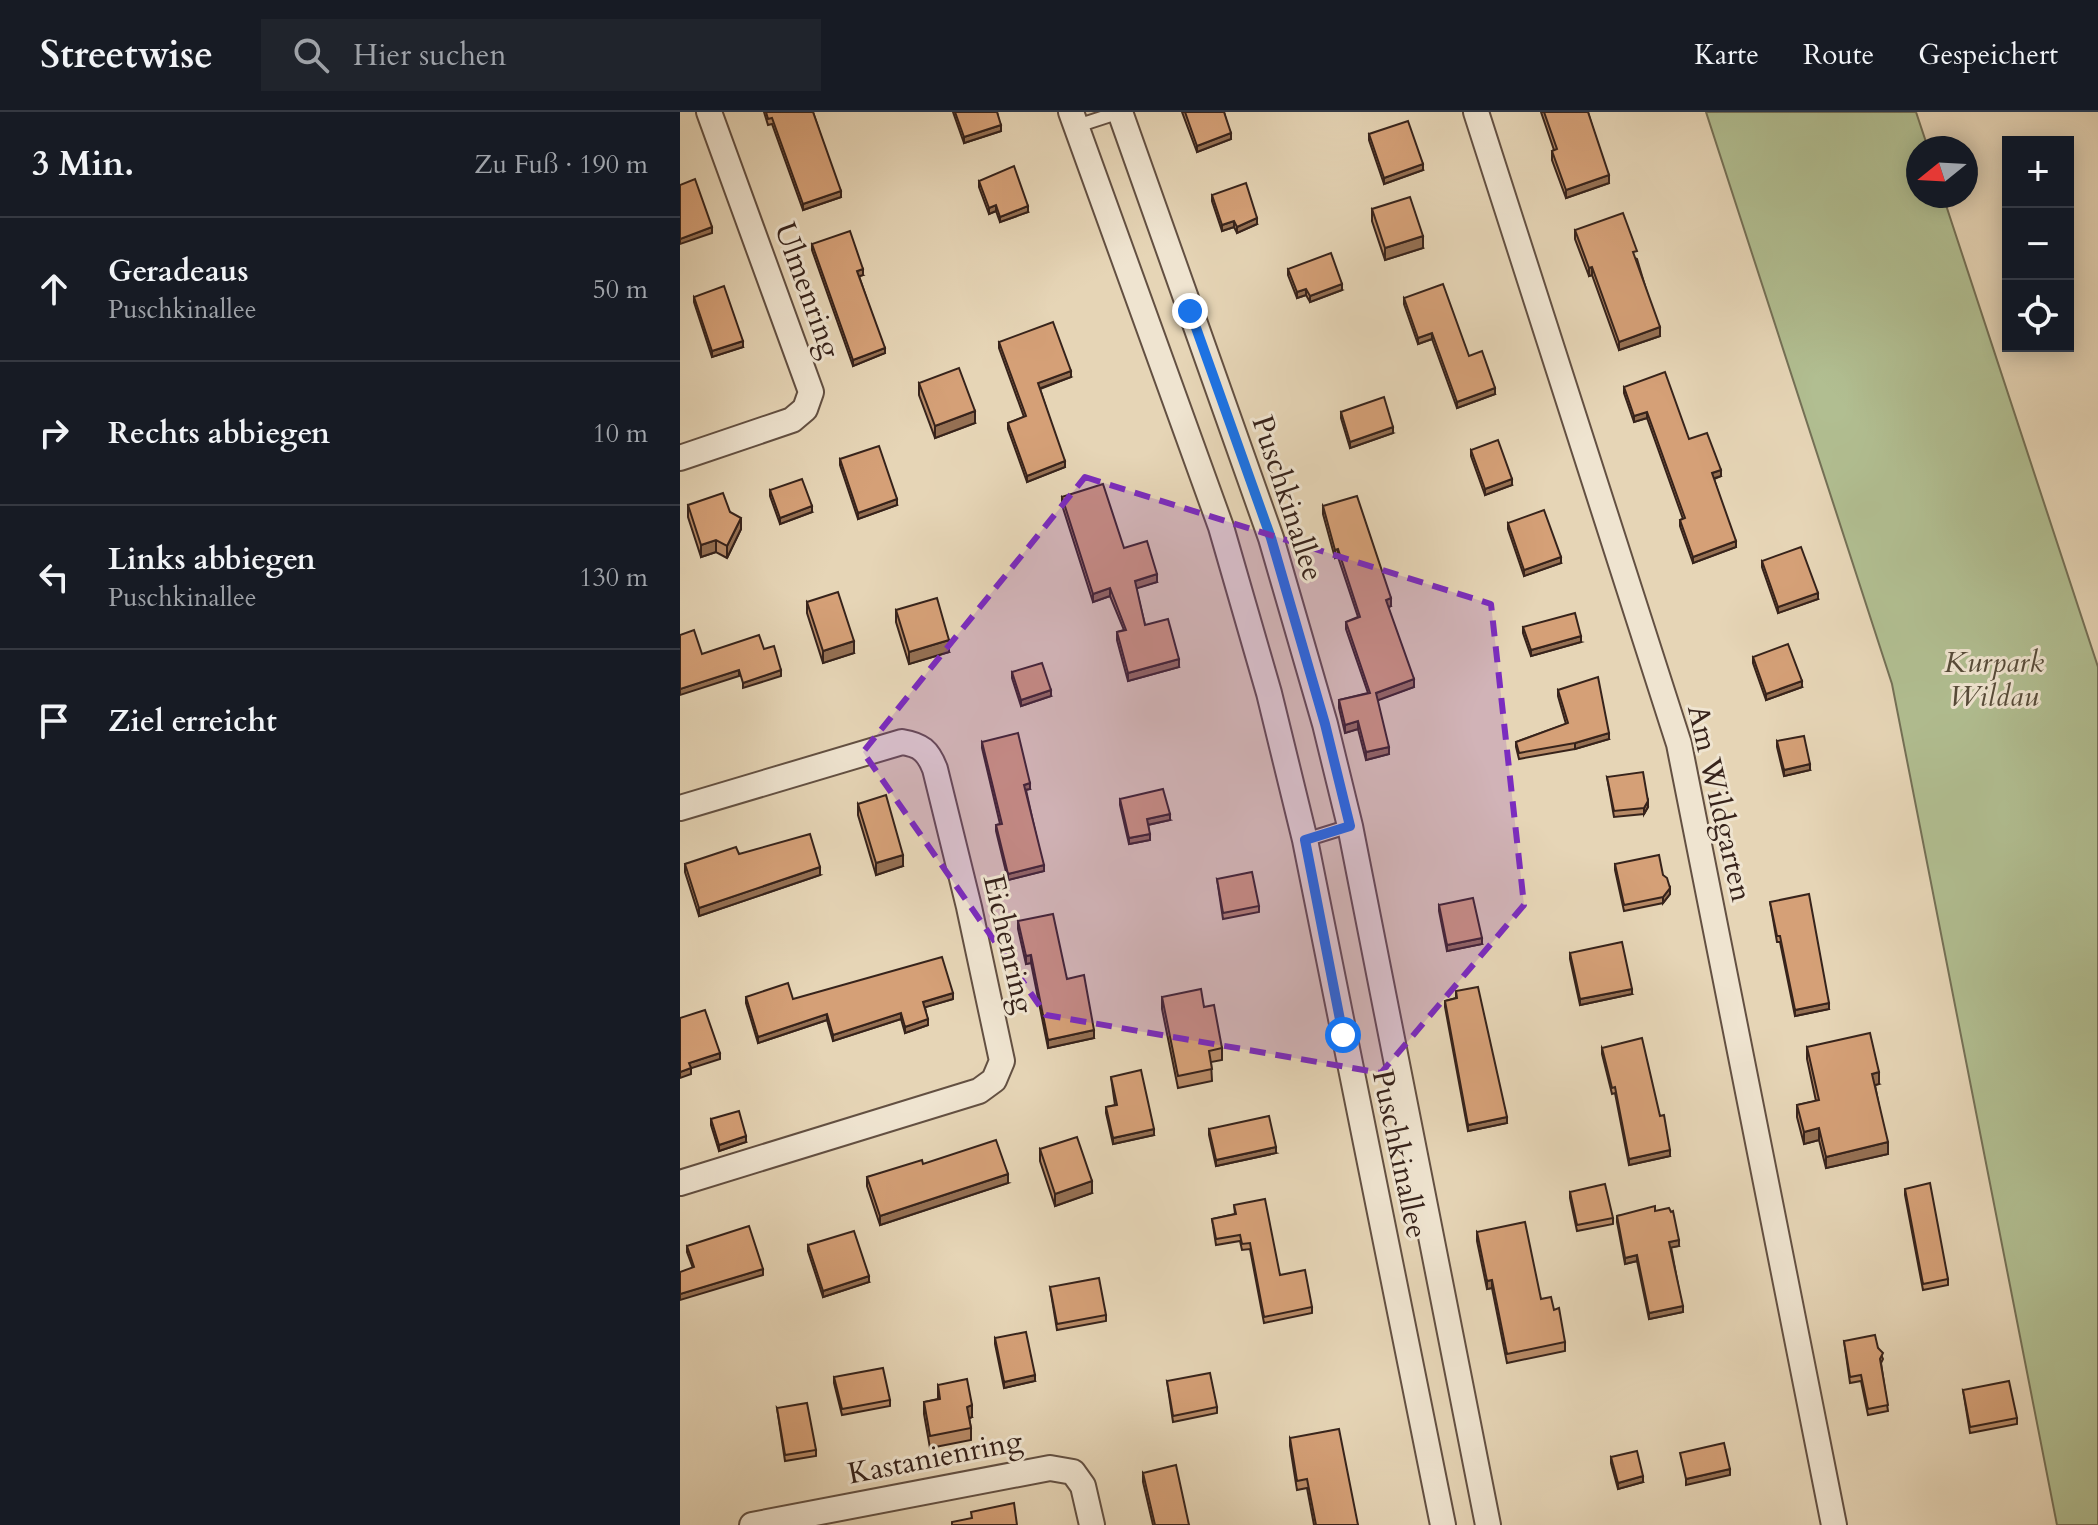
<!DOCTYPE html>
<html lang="de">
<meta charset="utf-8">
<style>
body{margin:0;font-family:Cardo,serif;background:#20242c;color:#f1f3f6}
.controls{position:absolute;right:24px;top:24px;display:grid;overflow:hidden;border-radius:0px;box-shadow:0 4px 20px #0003}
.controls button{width:72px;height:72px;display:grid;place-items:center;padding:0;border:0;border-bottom:2px solid #363941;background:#171b24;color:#f1f3f6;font:40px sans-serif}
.compass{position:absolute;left:1226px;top:24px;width:72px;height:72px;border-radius:50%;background:#171b24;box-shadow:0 4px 20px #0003;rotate:252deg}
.stop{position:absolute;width:24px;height:24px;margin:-18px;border:6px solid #1a73e8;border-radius:50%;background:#fff}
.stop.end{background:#1a73e8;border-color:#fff;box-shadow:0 2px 8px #0008}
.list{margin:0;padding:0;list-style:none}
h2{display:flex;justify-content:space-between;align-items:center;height:104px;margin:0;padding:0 32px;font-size:34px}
h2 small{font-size:26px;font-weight:400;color:#9ea1a6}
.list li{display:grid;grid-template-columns:52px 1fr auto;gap:24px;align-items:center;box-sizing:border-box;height:144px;padding:0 32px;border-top:2px solid #363941}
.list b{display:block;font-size:30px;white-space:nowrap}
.list p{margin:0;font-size:26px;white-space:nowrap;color:#9ea1a6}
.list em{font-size:26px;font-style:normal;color:#9ea1a6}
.icon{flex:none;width:44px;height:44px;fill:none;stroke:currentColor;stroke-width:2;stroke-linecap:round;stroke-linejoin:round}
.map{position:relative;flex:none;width:1418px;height:1413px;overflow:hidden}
header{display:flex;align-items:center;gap:48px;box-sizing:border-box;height:112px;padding:0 40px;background:#171b24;border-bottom:2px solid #363941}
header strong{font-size:38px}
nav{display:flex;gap:44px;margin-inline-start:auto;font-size:28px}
.search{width:560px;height:72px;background:#20242c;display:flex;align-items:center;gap:20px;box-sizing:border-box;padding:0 28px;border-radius:0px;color:#9ea1a6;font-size:30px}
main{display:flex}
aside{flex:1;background:#171b24}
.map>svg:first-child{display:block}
.green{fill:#b1be91;stroke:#747056;stroke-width:2}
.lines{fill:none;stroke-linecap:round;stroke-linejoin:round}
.service-casing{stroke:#635042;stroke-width:16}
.minor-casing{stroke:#635042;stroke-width:28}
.service{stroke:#efe4d0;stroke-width:12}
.minor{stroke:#efe4d0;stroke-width:24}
.wall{fill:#b78a66;stroke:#37231b;stroke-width:2}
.shaded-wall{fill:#957053;stroke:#37231b;stroke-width:2}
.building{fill:#d5a077;stroke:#37231b;stroke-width:2}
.route{stroke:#1a73e8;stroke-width:10}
.marked{fill:#7b2cbf;fill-opacity:0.2;stroke:#7b2cbf;stroke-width:6;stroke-dasharray:16 10;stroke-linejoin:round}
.labels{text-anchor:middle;stroke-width:6;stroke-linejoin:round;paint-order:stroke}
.street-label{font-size:30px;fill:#37231b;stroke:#efe4d0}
.park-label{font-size:30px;font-style:italic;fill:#564a38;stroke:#efe4d0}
</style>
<header>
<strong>Streetwise</strong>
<div class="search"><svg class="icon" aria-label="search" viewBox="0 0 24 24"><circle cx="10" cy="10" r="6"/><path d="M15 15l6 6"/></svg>Hier suchen</div>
<nav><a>Karte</a><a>Route</a><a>Gespeichert</a></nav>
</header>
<main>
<aside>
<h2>3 Min.<small>Zu Fuß · 190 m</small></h2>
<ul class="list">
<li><svg class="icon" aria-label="ahead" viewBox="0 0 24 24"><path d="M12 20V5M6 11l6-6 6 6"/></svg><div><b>Geradeaus</b><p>Puschkinallee</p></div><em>50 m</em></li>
<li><svg class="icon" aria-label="right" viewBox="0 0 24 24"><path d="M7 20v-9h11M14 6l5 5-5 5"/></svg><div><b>Rechts abbiegen</b></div><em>10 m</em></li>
<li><svg class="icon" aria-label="left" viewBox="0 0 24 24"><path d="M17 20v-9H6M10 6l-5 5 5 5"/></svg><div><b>Links abbiegen</b><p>Puschkinallee</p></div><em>130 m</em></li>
<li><svg class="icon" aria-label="arrive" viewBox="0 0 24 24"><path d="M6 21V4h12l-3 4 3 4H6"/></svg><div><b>Ziel erreicht</b></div></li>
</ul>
</aside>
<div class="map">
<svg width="1418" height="1413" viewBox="0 0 1418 1413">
<rect width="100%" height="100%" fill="#e6d5b6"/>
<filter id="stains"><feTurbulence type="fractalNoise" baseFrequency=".0025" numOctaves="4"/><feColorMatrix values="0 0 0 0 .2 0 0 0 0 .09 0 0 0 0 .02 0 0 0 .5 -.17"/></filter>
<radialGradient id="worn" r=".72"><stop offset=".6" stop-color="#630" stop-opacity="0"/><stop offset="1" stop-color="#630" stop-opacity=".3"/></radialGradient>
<polygon class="green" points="1026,0 1236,0 1248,36 1238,36 1238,84 1263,84 1418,555 1418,1413 1377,1413 1212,572"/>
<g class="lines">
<g class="service-casing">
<g id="service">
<polyline points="397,14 440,0"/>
<polyline points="625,728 670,714"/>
</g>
</g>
<g class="minor-casing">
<g id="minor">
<polyline points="391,0 541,415 589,581 625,728 763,1413"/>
<polyline points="440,0 591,426 645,612 670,714 808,1413"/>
<polyline points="796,0 999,632 1154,1413"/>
<polyline points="0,346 112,308 125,297 131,280 29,0"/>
<path d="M 0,696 L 222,630 C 241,633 248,639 255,657 L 289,795 L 322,949 L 314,968 L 299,979 L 0,1071"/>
<polyline points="72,1413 370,1356 393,1360 403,1374 412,1413"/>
</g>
</g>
<use href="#service" class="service"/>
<use href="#minor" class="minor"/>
</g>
<g class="wall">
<polygon points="84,0 133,0 161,85 123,98 92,12 88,13"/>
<polygon points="273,0 317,0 321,19 284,31"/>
<polygon points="502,0 544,0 551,27 517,40"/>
<polygon points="861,0 908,0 929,71 886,86 872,48 872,39 874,38"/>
<polygon points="689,22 743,58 704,72 689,28"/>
<polygon points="299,69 348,100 320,110 316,99 309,102 299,75"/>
<polygon points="532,83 577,112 557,121 554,115 542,119 532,89"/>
<polygon points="692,97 743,136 705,148 692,109"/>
<polygon points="895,118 957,147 980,224 939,238 912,163 909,164 895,127"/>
<polygon points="132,132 183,163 179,164 205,241 173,254 132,138"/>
<polygon points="608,157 662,178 630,190 626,183 617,186 608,163"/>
<polygon points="14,185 63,235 32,245 14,190"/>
<polygon points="724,186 815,282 777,296 752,227 738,232 724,192"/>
<polygon points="319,230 391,265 360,277 385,355 347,370 328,317 328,311 344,305 319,236"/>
<polygon points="239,271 295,311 255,326 239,283"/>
<polygon points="944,275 1009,327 1041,364 1034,367 1056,435 1013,451 1000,414 1000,408 1003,407 967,306 954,310 944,281"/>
<polygon points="661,300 713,321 670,336 661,306"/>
<polygon points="791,338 832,373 805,383 791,344"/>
<polygon points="160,347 217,393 178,407 160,353"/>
<polygon points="90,378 132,400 100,412 90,384"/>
<polygon points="382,385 444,436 477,470 456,476 465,513 499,555 448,569 437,528 437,520 444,518 430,484 413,490 382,393"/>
<polygon points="8,393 50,400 61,417 47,446 36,440 21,445 8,405"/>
<polygon points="643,394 711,494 708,495 734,575 697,588 709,642 686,648 678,617 665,621 659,596 659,588 688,581 666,517 666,510 678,505 658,445 655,446 643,402"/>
<polygon points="828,411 881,451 844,464 828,417"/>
<polygon points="1082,449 1138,487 1098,501 1082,455"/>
<polygon points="127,490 174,541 143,551 127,501"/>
<polygon points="216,498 269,540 229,552 216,510"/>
<polygon points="843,515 901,530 851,544 843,521"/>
<polygon points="1073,545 1122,575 1086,588 1073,551"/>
<polygon points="332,560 371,584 341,594 332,566"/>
<polygon points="878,578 929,627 895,637 839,647 836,635 836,630 886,612 878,584"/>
<polygon points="1097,629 1130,658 1104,664 1097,635"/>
<polygon points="302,630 350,677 346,678 364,759 328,768 316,719 316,713 320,712 302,636"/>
<polygon points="927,665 968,695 964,702 934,705"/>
<polygon points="440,687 490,708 468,713 470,728 449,732 440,693"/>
<polygon points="178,692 223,754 196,763 178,703"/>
<polygon points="59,742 140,763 19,804 5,760 5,752"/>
<polygon points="935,752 983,763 990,782 983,791 944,799 935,758"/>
<polygon points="537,767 579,794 579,800 543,807"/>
<polygon points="1090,790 1149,897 1115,904 1100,830 1097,830"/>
<polygon points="759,793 802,832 767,839 759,799"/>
<polygon points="338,809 414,926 368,936 351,851 346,852 338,817"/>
<polygon points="890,841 952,882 900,893 890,847"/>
<polygon points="776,879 827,1011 788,1019 765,895 765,889 776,886"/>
<polygon points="66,885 113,887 273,887 245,895 248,913 225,921 221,907 153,929 147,908 78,931 66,891"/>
<polygon points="482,885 524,895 542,936 542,948 531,950 532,969 498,976 482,897"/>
<polygon points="1127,935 1199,972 1195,973 1208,1042 1146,1056 1139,1028 1124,1032 1117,1005 1117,993 1136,989 1127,947"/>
<polygon points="922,936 990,1044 949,1053 935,981 932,982 922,942"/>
<polygon points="431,965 474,1023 433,1032 426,1001 426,995 435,993"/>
<polygon points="31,1007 66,1030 39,1039 31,1013"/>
<polygon points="529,1017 596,1041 536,1054 529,1023"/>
<polygon points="360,1037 412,1081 375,1094 360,1049"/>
<polygon points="243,1052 328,1071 200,1113 187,1074 187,1065"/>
<polygon points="1225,1077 1268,1167 1268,1173 1243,1178 1225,1083"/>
<polygon points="890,1080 933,1106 933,1112 897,1119 890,1086"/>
<polygon points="554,1093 600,1163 632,1195 632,1201 584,1211 570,1137 562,1138 560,1129 536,1133 532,1107 555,1102"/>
<polygon points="975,1099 999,1134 991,1135 1003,1200 969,1207 957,1149 945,1152 937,1110 937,1104"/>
<polygon points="797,1120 861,1187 885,1230 885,1239 827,1251 812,1176 807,1177 797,1129"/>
<polygon points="128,1133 189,1170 143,1185 128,1139"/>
<polygon points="7,1134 83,1163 13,1156 7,1140"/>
<polygon points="370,1175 426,1203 426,1209 377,1218"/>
<polygon points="315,1226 355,1269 324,1276 315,1232"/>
<polygon points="1164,1229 1198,1236 1203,1247 1201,1251 1208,1299 1188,1303 1181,1269 1170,1271"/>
<polygon points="154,1265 210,1288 210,1294 162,1303 154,1271"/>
<polygon points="487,1269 537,1295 537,1301 493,1310"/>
<polygon points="258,1273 292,1305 289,1306 291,1316 291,1328 250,1336 244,1302 244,1290 258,1287"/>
<polygon points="1283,1278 1337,1306 1337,1312 1290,1321"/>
<polygon points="97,1296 136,1338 136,1344 105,1349"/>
<polygon points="610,1326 678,1413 634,1413 627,1376 617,1378 610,1334"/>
<polygon points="931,1345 963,1370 938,1377 931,1351"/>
<polygon points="463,1361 509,1413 473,1413 463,1370"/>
</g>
<g class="shaded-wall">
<polygon points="321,13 321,19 284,31 284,25"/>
<polygon points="551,21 551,27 517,40 517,34"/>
<polygon points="743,52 743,58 704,72 704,66"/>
<polygon points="929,63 929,71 886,86 886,78"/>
<polygon points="161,79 161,85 123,98 123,92"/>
<polygon points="316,93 316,99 309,102 309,96"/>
<polygon points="348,94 348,100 320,110 320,105"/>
<polygon points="577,106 577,112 557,121 557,115"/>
<polygon points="554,109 554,115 542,119 542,113"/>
<polygon points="32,115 32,121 0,132 0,127"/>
<polygon points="743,124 743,136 705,148 705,136"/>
<polygon points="912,155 912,163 909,164 909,156"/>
<polygon points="183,157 183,163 177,165 177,159"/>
<polygon points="662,172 662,178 630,190 630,184"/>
<polygon points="626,177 626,183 617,186 617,180"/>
<polygon points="980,215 980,224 939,238 939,230"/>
<polygon points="752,221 752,227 738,232 738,226"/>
<polygon points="63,229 63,235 32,245 32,239"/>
<polygon points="205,236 205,241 173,254 173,248"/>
<polygon points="391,259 391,265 358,277 358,271"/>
<polygon points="815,276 815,282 777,296 777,290"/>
<polygon points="295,299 295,311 255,326 255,314"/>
<polygon points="967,300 967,306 954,310 954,304"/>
<polygon points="713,315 713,321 670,336 670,330"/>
<polygon points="385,349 385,355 347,370 347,364"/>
<polygon points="1041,358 1041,364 1032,367 1032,361"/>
<polygon points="832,367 832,373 805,383 805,377"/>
<polygon points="217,387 217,393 178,407 178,401"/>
<polygon points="132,394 132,400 100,412 100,406"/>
<polygon points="61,406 61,417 47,446 47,434"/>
<polygon points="36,428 36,440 21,445 21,433"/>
<polygon points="1056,429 1056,435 1013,451 1013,445"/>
<polygon points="658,437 658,445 655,446 655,438"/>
<polygon points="881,445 881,451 844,464 844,458"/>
<polygon points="477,462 477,470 455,477 455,469"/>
<polygon points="430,476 430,484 413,490 413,482"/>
<polygon points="1138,481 1138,487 1098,501 1098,495"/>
<polygon points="711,486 711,494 706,496 706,488"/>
<polygon points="901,524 901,530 851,544 851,538"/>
<polygon points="269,528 269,540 229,552 229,540"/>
<polygon points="174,529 174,541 143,551 143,539"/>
<polygon points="499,547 499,555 448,569 448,561"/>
<polygon points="59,558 59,564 0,583 0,577"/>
<polygon points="101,558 101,564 63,576 63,571"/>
<polygon points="734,567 734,575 696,589 696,581"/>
<polygon points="1122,569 1122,575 1086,588 1086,582"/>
<polygon points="371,578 371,584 341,594 341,588"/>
<polygon points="678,609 678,617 665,621 665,613"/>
<polygon points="929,621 929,627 895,637 895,631"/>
<polygon points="709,635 709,642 686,648 686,640"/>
<polygon points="1130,652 1130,658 1104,664 1104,658"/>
<polygon points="350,671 350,677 344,678 344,673"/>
<polygon points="968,689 968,695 964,702 964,696"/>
<polygon points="490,702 490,708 467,713 467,707"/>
<polygon points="470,722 470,728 449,732 449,726"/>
<polygon points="223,743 223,754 196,763 196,751"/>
<polygon points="364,753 364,759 328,768 328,762"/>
<polygon points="140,755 140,763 19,804 19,796"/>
<polygon points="990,776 990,782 983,791 983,785"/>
<polygon points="802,826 802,832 767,839 767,833"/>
<polygon points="351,843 351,851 346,852 346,844"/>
<polygon points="952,877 952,882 900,893 900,887"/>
<polygon points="273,881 273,887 243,896 243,890"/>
<polygon points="1149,891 1149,897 1115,904 1115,898"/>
<polygon points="221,901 221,907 153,929 153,923"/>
<polygon points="147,902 147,908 78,931 78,925"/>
<polygon points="248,907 248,913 225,921 225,915"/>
<polygon points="414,918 414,926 368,936 368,928"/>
<polygon points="40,941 40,947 9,957 9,951"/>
<polygon points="11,956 11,962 0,966 0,960"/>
<polygon points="1199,960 1199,972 1192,974 1192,962"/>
<polygon points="827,1005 827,1011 788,1019 788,1013"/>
<polygon points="1139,1016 1139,1028 1124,1032 1124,1020"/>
<polygon points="474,1017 474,1023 433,1032 433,1026"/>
<polygon points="66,1024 66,1030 39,1039 39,1033"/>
<polygon points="1208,1030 1208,1042 1146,1056 1146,1045"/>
<polygon points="596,1035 596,1041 536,1054 536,1048"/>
<polygon points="990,1038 990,1044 949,1053 949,1047"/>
<polygon points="328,1062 328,1071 200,1113 200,1104"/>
<polygon points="412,1069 412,1081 375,1094 375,1082"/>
<polygon points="999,1128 999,1134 989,1136 989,1130"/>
<polygon points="957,1143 957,1149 945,1152 945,1146"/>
<polygon points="83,1157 83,1163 0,1188 0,1182"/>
<polygon points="189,1164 189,1170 143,1185 143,1179"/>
<polygon points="812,1168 812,1176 807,1177 807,1169"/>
<polygon points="1003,1194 1003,1200 969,1207 969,1201"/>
<polygon points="355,1263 355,1269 324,1276 324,1270"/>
<polygon points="292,1293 292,1305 287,1307 287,1295"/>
<polygon points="1050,1357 1050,1363 1006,1373 1006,1367"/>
<polygon points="963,1364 963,1370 938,1377 938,1371"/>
</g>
<g class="building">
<polygon points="86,0 133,0 161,79 123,92 92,6 88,7"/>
<polygon points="275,0 317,0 321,13 284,25"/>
<polygon points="505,0 544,0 551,21 517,34"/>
<polygon points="864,0 908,0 929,63 886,78 872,39 877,37"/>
<polygon points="728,9 743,52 704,66 689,22"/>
<polygon points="334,54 348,94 320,105 316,93 309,96 299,69"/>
<polygon points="15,67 32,115 0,127 0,73"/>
<polygon points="566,71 577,106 557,115 554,109 542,113 532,83"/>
<polygon points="730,85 743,124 705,136 692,97"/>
<polygon points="943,101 957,139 953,140 980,215 939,230 912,155 909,156 895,118"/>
<polygon points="170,119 183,157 177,159 205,236 173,248 132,132"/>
<polygon points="651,141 662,172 630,184 626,177 617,180 608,157"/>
<polygon points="763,172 789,244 802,239 815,276 777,290 752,221 738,226 724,186"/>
<polygon points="44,174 63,229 32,239 14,185"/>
<polygon points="373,210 391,259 358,271 385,349 347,364 328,311 346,304 319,230"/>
<polygon points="279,256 295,299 255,314 239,271"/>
<polygon points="985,260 1009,327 1027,321 1041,358 1032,361 1056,429 1013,445 1000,408 1005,406 967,300 954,304 944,275"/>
<polygon points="704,285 713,315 670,330 661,300"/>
<polygon points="818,328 832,367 805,377 791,338"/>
<polygon points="199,334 217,387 178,401 160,347"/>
<polygon points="122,367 132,394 100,406 90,378"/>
<polygon points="423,372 444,436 467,429 477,462 455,469 465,513 488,507 499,547 448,561 437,520 446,518 430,476 413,482 382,385"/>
<polygon points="43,381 50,400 61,406 47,434 36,428 21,433 8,393"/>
<polygon points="677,384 711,486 706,488 734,567 696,581 709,635 686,640 678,609 665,613 659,588 690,581 666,510 680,505 658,437 655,438 643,394"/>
<polygon points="864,398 881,445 844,458 828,411"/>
<polygon points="1121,435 1138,481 1098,495 1082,449"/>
<polygon points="158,480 174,529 143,539 127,490"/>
<polygon points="257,486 269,528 229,540 216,498"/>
<polygon points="895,501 901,524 851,538 843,515"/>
<polygon points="14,518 22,542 79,523 84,537 94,534 101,558 63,571 59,558 0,577 0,523"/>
<polygon points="1108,532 1122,569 1086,582 1073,545"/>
<polygon points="362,551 371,578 341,588 332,560"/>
<polygon points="918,565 929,621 895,631 839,641 836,630 888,611 878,578"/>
<polygon points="338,621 350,671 344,673 364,753 328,762 316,713 322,712 302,630"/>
<polygon points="1124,624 1130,652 1104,658 1097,629"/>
<polygon points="963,660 968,689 964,696 934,699 927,665"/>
<polygon points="483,677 490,702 467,707 470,722 449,726 440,687"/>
<polygon points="206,683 223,743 196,751 178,692"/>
<polygon points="130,722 140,755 19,796 5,752 56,735 59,742"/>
<polygon points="979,743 983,763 987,766 990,776 983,785 944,793 935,752"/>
<polygon points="572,760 579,794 543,801 537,767"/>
<polygon points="1129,782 1149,891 1115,898 1100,824 1097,824 1090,790"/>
<polygon points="793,786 802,826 767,833 759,793"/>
<polygon points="373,802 387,867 404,863 414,918 368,928 351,843 346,844 338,809"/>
<polygon points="942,830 952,877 900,887 890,841"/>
<polygon points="262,845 273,881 243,890 248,907 225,915 221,901 153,923 147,902 78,925 66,885 108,871 113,887"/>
<polygon points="798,875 827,1005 788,1013 765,889 777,886 776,879"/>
<polygon points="521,877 524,895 534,893 542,936 529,939 532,957 498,964 482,885"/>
<polygon points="25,898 40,941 9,951 11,956 0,960 0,906"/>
<polygon points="1190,921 1199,960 1192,962 1208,1030 1146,1045 1139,1016 1124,1020 1117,993 1139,988 1127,935"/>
<polygon points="962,926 980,1004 984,1003 990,1038 949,1047 935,975 932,976 922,936"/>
<polygon points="461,958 474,1017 433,1026 426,995 437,993 431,965"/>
<polygon points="59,999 66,1024 39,1033 31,1007"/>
<polygon points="589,1004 596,1035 536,1048 529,1017"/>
<polygon points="397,1025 412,1069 375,1082 360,1037"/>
<polygon points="316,1028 328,1062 200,1104 187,1065 242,1048 243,1052"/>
<polygon points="1250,1071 1268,1167 1243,1172 1225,1077"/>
<polygon points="925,1072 933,1106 897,1113 890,1080"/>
<polygon points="585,1087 600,1163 625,1158 632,1195 584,1205 570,1131 562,1132 560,1123 536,1127 532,1107 556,1102 554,1093"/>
<polygon points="975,1094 975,1099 989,1096 991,1100 993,1099 999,1128 989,1130 1003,1194 969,1201 957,1143 945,1146 937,1104"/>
<polygon points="845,1110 861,1187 871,1185 874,1198 879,1196 885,1230 827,1242 812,1168 807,1169 797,1120"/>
<polygon points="69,1114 83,1157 0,1182 0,1160 14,1155 7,1134"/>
<polygon points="174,1119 189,1164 143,1179 128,1133"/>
<polygon points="419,1166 426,1203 377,1212 370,1175"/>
<polygon points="346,1220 355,1263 324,1270 315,1226"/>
<polygon points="1195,1223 1198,1236 1203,1241 1200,1247 1208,1293 1188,1297 1181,1263 1170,1265 1164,1229"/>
<polygon points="203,1256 210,1288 162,1297 154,1265"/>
<polygon points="530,1261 537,1295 493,1304 487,1269"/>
<polygon points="287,1267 292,1293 287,1295 291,1316 250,1324 244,1290 260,1287 258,1273"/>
<polygon points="1329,1269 1337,1306 1290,1315 1283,1278"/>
<polygon points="127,1291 136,1338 105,1343 97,1296"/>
<polygon points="659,1317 678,1413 636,1413 627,1367 617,1369 610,1326"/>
<polygon points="1044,1331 1050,1357 1006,1367 1000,1341"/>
<polygon points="957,1339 963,1364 938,1371 931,1345"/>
<polygon points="496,1353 509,1413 475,1413 463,1361"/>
<polygon points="334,1391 337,1413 272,1413 272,1410 292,1406 291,1400"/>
</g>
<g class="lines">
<polyline class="route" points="510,199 591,426 645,612 670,714 625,728 663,923"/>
</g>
<path class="marked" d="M 405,365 L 811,492 L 844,793 L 701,961 L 366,903 L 183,640 Z"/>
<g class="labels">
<g class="street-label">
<text transform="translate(128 178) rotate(70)" y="10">Ulmenring</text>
<text transform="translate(608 386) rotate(72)" y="10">Puschkinallee</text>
<text transform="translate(1040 691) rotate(77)" y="10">Am Wildgarten</text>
<text transform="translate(329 832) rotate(77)" y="10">Eichenring</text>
<text transform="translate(720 1042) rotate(78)" y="10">Puschkinallee</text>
<text transform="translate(255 1345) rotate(-11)" y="10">Kastanienring</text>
</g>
<g class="park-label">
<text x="1314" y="560">Kurpark<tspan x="1314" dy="34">Wildau</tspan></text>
</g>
</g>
<rect width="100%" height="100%" filter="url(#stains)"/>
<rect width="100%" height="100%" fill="url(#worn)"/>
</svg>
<div class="controls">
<button>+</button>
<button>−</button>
<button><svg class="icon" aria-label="locate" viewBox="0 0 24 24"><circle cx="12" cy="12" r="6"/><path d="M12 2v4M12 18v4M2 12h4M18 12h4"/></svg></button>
</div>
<svg class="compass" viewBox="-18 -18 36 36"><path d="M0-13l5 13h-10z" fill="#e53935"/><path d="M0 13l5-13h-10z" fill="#9ea1a6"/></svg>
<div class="stop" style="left:663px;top:923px"></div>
<div class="stop end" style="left:510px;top:199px"></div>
</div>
</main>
